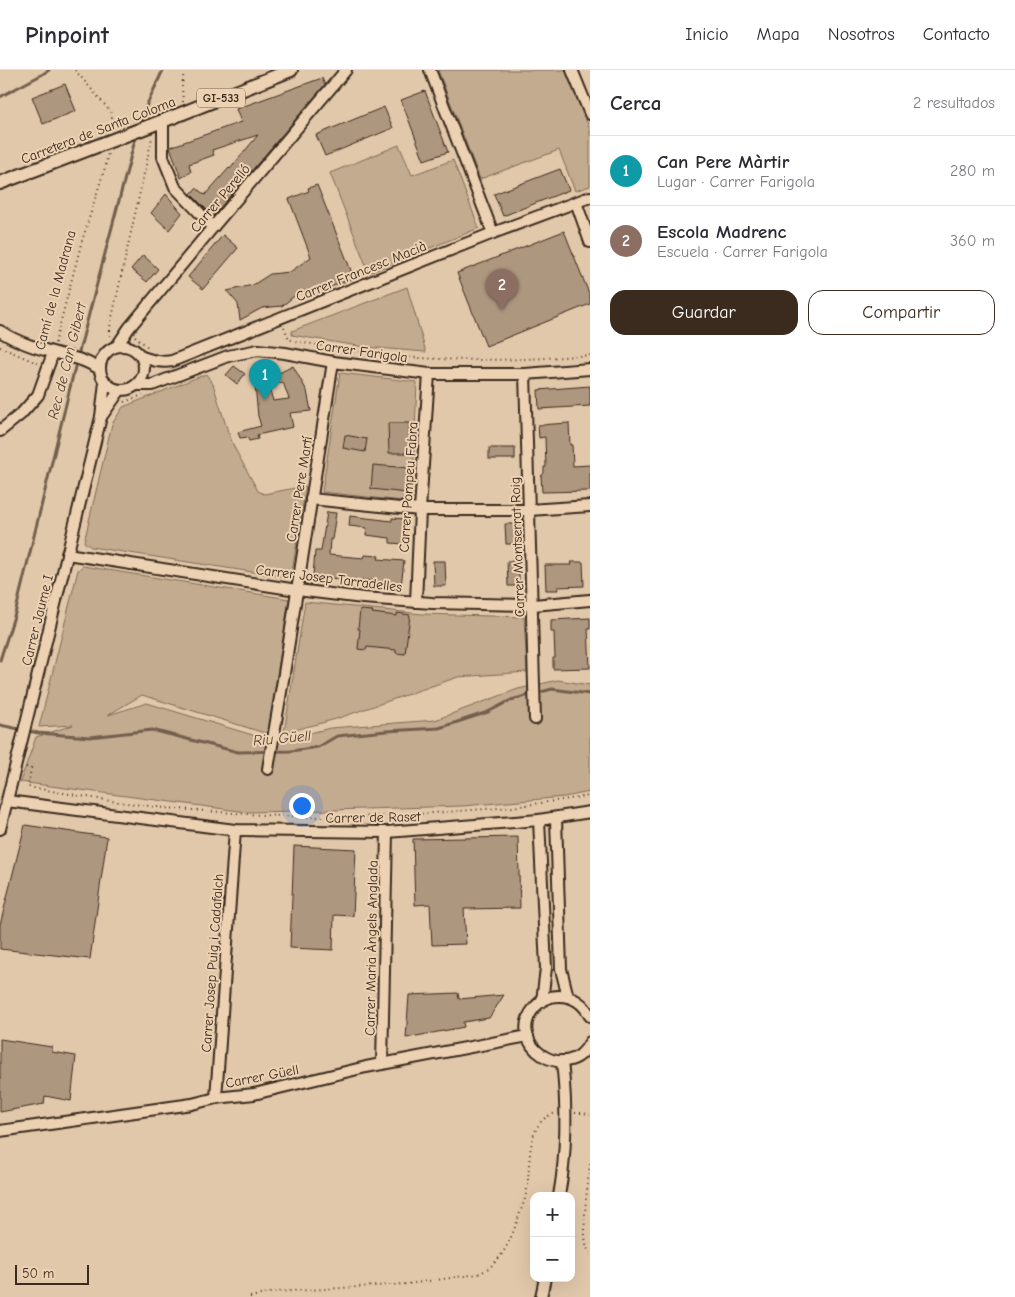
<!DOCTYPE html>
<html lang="es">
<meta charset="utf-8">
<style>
body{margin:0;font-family:"Comic Neue",sans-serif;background:#f7f7f7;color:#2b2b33}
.controls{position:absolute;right:15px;bottom:15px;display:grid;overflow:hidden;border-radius:10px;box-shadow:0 5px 20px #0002}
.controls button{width:45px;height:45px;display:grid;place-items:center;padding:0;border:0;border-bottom:1px solid #e1e1e2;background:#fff;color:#2b2b33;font:25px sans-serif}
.scale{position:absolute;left:15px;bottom:12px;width:74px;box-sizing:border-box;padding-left:5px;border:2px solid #3b2a1e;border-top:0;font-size:14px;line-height:18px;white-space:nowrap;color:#3b2a1e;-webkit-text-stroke:4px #ecd2b3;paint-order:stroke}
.you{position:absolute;left:301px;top:735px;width:18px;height:18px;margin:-12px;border:4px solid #fff;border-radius:50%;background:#1a73e8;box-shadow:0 0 0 8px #1a73e833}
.badge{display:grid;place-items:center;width:32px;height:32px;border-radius:50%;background:#3b2a1e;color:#fff;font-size:16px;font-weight:700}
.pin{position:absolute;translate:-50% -41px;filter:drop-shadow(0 1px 2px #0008)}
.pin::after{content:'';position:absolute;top:26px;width:18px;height:15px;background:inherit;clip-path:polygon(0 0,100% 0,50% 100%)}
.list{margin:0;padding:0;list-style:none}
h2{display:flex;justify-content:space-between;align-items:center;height:65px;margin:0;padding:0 20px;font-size:21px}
h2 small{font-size:16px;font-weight:400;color:#7c7c81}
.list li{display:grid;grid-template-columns:32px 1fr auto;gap:15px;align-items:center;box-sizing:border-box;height:70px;padding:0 20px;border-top:1px solid #e1e1e2}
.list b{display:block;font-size:19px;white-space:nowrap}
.list p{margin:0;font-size:16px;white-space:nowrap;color:#7c7c81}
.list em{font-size:16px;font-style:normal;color:#7c7c81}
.actions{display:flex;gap:10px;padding:15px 20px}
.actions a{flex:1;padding:11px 0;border:1px solid #3b2a1e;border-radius:15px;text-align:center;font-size:18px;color:#3b2a1e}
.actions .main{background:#3b2a1e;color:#fff}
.map{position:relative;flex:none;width:590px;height:1227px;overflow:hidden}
header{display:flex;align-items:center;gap:30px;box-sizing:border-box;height:70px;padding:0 25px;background:#fff;border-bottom:1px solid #e1e1e2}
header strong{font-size:24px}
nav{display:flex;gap:28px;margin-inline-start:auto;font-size:18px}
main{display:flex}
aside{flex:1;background:#fff}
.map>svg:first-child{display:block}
.green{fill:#c3ab90;stroke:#7f6a57}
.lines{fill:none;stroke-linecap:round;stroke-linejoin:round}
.stream{stroke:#735f4d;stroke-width:3}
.building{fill:#ae977f;stroke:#3b2a1e;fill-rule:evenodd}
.minor-casing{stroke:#3b2a1e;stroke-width:14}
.major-casing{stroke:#3b2a1e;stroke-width:16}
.path{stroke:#3b2a1e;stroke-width:2;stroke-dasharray:1 4;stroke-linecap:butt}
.minor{stroke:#ecd2b3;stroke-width:10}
.major{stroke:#ecd2b3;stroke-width:12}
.labels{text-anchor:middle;stroke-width:4;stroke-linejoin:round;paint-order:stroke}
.shield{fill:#ecd2b3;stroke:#705c4b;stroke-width:1}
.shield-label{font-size:12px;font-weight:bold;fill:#3b2a1e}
.street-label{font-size:14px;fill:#3b2a1e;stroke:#ecd2b3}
.water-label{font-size:15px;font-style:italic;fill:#524032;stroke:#ecd2b3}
</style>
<header>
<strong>Pinpoint</strong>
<nav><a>Inicio</a><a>Mapa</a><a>Nosotros</a><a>Contacto</a></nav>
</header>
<main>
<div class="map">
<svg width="590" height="1227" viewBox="0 0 590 1227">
<rect width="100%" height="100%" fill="#e2c8aa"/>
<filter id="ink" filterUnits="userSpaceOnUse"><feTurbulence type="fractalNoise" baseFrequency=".02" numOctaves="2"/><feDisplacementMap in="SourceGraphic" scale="10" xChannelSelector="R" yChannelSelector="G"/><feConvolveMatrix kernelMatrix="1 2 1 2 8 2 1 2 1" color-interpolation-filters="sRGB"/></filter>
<g filter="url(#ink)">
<g class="green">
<polygon points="438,0 567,0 590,60 590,116 575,121 559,80 480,109"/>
<polygon points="399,75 412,105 453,90 479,158 369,203 330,103"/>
<polygon points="407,217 426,282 364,277 292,265 292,261"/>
<polygon points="340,303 417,312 412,432 322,422"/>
<polygon points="206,304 213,314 228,362 235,379 258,421 264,424 306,416 291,508 91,477 84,472 112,354 123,337"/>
<polygon points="83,496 289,529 268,664 142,625 108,645 147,633 259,667 286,669 330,658 435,650 518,619 558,610 590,615 590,722 564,727 463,736 298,741 247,742 20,712 36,667 73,655 39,657 78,500"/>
<polygon points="305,532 422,544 524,547 527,602 458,607 336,649 284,663"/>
</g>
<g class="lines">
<g class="stream">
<polyline points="0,27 43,4 49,0"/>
<polyline points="140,55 144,41 163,0"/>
<polyline points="0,590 16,540 75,297 136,66"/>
<polyline points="0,655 38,663 90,667 152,660 238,682 291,681 318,677 337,666 386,661 439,658 488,642 511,630 552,619 590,624"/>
</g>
</g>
<g class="building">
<polygon points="322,8 325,15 213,146 191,124 196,118 205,125 229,98 230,99 258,65 212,80 214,85 189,94 191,102 181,108 170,77 241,52 236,39"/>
<polygon points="65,14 76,41 43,54 32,27"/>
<polygon points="425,21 448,82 424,90 401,30"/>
<polygon points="384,37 393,58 325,86 316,65"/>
<polygon points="560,99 569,120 503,146 494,124"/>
<polygon points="317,115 354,208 325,219 298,223 282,236 262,238 240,250 238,234 227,221 253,215 270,204 290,202 311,187 289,129 309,121 308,118"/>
<polygon points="166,124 182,143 169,160 151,143"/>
<polygon points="564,161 590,226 590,234 486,276 457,203"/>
<polygon points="223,165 238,178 203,219 188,207"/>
<polygon points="143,185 158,199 147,212 131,199"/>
<polygon points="234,296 245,304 237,314 226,305"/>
<path d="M 293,296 L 307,321 L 311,341 L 290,343 L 293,357 L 257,365 L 258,369 L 249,371 L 247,367 L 240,368 L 238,362 L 261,356 L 258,346 L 255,315 ZM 283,312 L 289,329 L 273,331 L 269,317 Z"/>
<polygon points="590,316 590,336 539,339 538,320"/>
<polygon points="388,353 409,353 410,383 389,383"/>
<polygon points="569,353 570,375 572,375 573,396 590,395 590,421 542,422 541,406 544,403 544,397 546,397 545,367 539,368 538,355"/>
<polygon points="345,365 367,369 365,382 343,378"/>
<rect x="489" y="378" width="26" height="11"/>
<polygon points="373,395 409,398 407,423 371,419"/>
<polygon points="327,442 336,443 332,470 330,469 329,485 364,488 365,485 379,486 378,489 404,491 401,516 387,515 388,513 353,509 352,512 338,511 339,509 313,506 315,481 321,481"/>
<polygon points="350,446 392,451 392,448 406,449 404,474 390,473 390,468 366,465 367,458 349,456"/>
<polygon points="505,454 519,454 520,474 506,474"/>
<polygon points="433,491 445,491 446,516 434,516"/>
<polygon points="507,491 519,491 519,516 508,516"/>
<polygon points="571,492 583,492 584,516 558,517 558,520 546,520 545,495 572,495"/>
<polygon points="360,540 373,541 372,543 397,546 397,543 410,545 405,584 396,583 396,580 367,577 366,580 358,579 360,559 358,559"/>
<polygon points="590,548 590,559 588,559 590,598 553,599 553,588 555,588 554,562 551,562 551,550"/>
<polygon points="25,755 107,767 90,889 0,879 0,855"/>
<polygon points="518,767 520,838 464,839 466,874 432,875 430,834 415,835 413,769"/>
<polygon points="294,776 356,779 353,846 334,845 333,880 290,878"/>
<polygon points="458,923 459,929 504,925 489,948 463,952 464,957 406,968 409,925"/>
<polygon points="0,969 52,977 52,982 76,986 71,1031 45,1026 44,1034 0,1042"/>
</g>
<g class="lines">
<g class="minor-casing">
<g id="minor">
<polyline points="430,0 493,163"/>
<polyline points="572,0 590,44"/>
<polyline points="163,51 163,87 175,117 213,157"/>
<polyline points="576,132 590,172"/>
<path d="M 0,261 C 24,277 51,281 78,289 C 85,291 93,295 100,299"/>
<circle cx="122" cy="298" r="22"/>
<polyline points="117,276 129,258 213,157 346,0"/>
<path d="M 142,287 C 152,290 161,293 172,291 L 493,163 L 590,127"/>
<polyline points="525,304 535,649"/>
<polyline points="136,315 152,315 228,286 258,280 285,283 333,292 429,304 525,304 590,299"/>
<polyline points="101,347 120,320"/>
<polyline points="0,361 21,344 38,325 53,283"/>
<polyline points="311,429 420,440 529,440 590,436"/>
<polyline points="67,484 297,520 363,528 432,533 533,535 590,530"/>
<polyline points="416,532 420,440 429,304"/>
<polyline points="268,699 283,610 333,292"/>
<polyline points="7,731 235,760 387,762 539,750 590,742"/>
<polyline points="556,749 561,899 568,927"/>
<polyline points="539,750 546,898 542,931"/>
<polyline points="0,759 101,347 105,312"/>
<path d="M 590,946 C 584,934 573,926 559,926 C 550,926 541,930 535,937 C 503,974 568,1017 590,972"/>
<polyline points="382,994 387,762"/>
<polyline points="216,1028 235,760"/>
<polyline points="0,1061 192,1034 216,1028 254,1024 366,997 528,966"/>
<path d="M 559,1126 C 567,1081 567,1036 562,991"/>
<polyline points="541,1227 545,1208"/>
</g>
</g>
<g class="major-casing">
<polyline id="major" points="0,113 173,47 291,0"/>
</g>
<g class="path">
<polyline points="75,0 110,41 116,58"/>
<polyline points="183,32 182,17 184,0"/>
<path d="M 284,257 L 289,269 L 294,271 C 332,277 369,284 407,287 C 468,292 529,290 590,285"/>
<polyline points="110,266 110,257 115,234 152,68"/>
<polyline points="135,266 150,279"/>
<polyline points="55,273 82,171 106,94 108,83"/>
<polyline points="0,277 39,294"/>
<polyline points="124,332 143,325"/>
<polyline points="26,697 31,698 28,717 111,731 165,738 261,745 302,747 350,747 406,745 512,737 590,726"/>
<polyline points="575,1043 583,1043 590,1045"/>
<path d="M 590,1094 C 588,1112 579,1171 590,1183"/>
<path d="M 250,1227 L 275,1222 L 408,1214 L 478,1204 C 502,1194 511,1169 519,1146 C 521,1139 525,1131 526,1124 C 532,1099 523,1051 556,1043"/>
</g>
<use href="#minor" class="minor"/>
<use href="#major" class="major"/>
</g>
</g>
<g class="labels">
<rect class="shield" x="197" y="18.5" width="48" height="19" rx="4"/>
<g class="shield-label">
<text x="221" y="32">GI-533</text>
</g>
<g class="street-label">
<text transform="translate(98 60) rotate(-21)" y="5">Carretera de Santa Coloma</text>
<text transform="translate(220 128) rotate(-50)" y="5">Carrer Perelló</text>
<text transform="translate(361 201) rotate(-22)" y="5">Carrer Francesc Macià</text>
<text transform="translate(55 220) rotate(-75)" y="5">Camí de la Madrana</text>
<text transform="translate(362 281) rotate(8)" y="5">Carrer Farigola</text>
<text transform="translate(408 417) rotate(-86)" y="5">Carrer Pompeu Fabra</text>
<text transform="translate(299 419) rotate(-81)" y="5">Carrer Pere Martí</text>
<text transform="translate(517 477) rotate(-92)" y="5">Carrer Montserrat Roig</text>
<text transform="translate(329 508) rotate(7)" y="5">Carrer Josep Tarradelles</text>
<text transform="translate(37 550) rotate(-76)" y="5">Carrer Jaume I</text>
<text transform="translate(373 747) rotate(-1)" y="5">Carrer de Raset</text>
<text transform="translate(371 878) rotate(-89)" y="5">Carrer Maria Àngels Anglada</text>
<text transform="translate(212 893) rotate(-86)" y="5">Carrer Josep Puig i Cadafalch</text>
<text transform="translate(262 1006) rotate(-11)" y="5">Carrer Güell</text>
</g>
<g class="water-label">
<text transform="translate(67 291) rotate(-76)" y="5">Rec de Can Gibert</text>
<text transform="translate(282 668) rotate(-5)" y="5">Riu Güell</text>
</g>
</g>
</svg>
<div class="controls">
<button>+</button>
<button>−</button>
</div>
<div class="scale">50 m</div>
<div class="you"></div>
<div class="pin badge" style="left:265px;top:330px;background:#0f9aa8">1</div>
<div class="pin badge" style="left:502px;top:240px;background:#8d6e63">2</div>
</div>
<aside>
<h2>Cerca<small>2 resultados</small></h2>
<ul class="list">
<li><span class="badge" style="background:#0f9aa8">1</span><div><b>Can Pere Màrtir</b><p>Lugar · Carrer Farigola</p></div><em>280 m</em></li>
<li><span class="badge" style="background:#8d6e63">2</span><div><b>Escola Madrenc</b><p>Escuela · Carrer Farigola</p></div><em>360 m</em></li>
</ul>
<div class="actions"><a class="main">Guardar</a><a>Compartir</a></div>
</aside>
</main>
